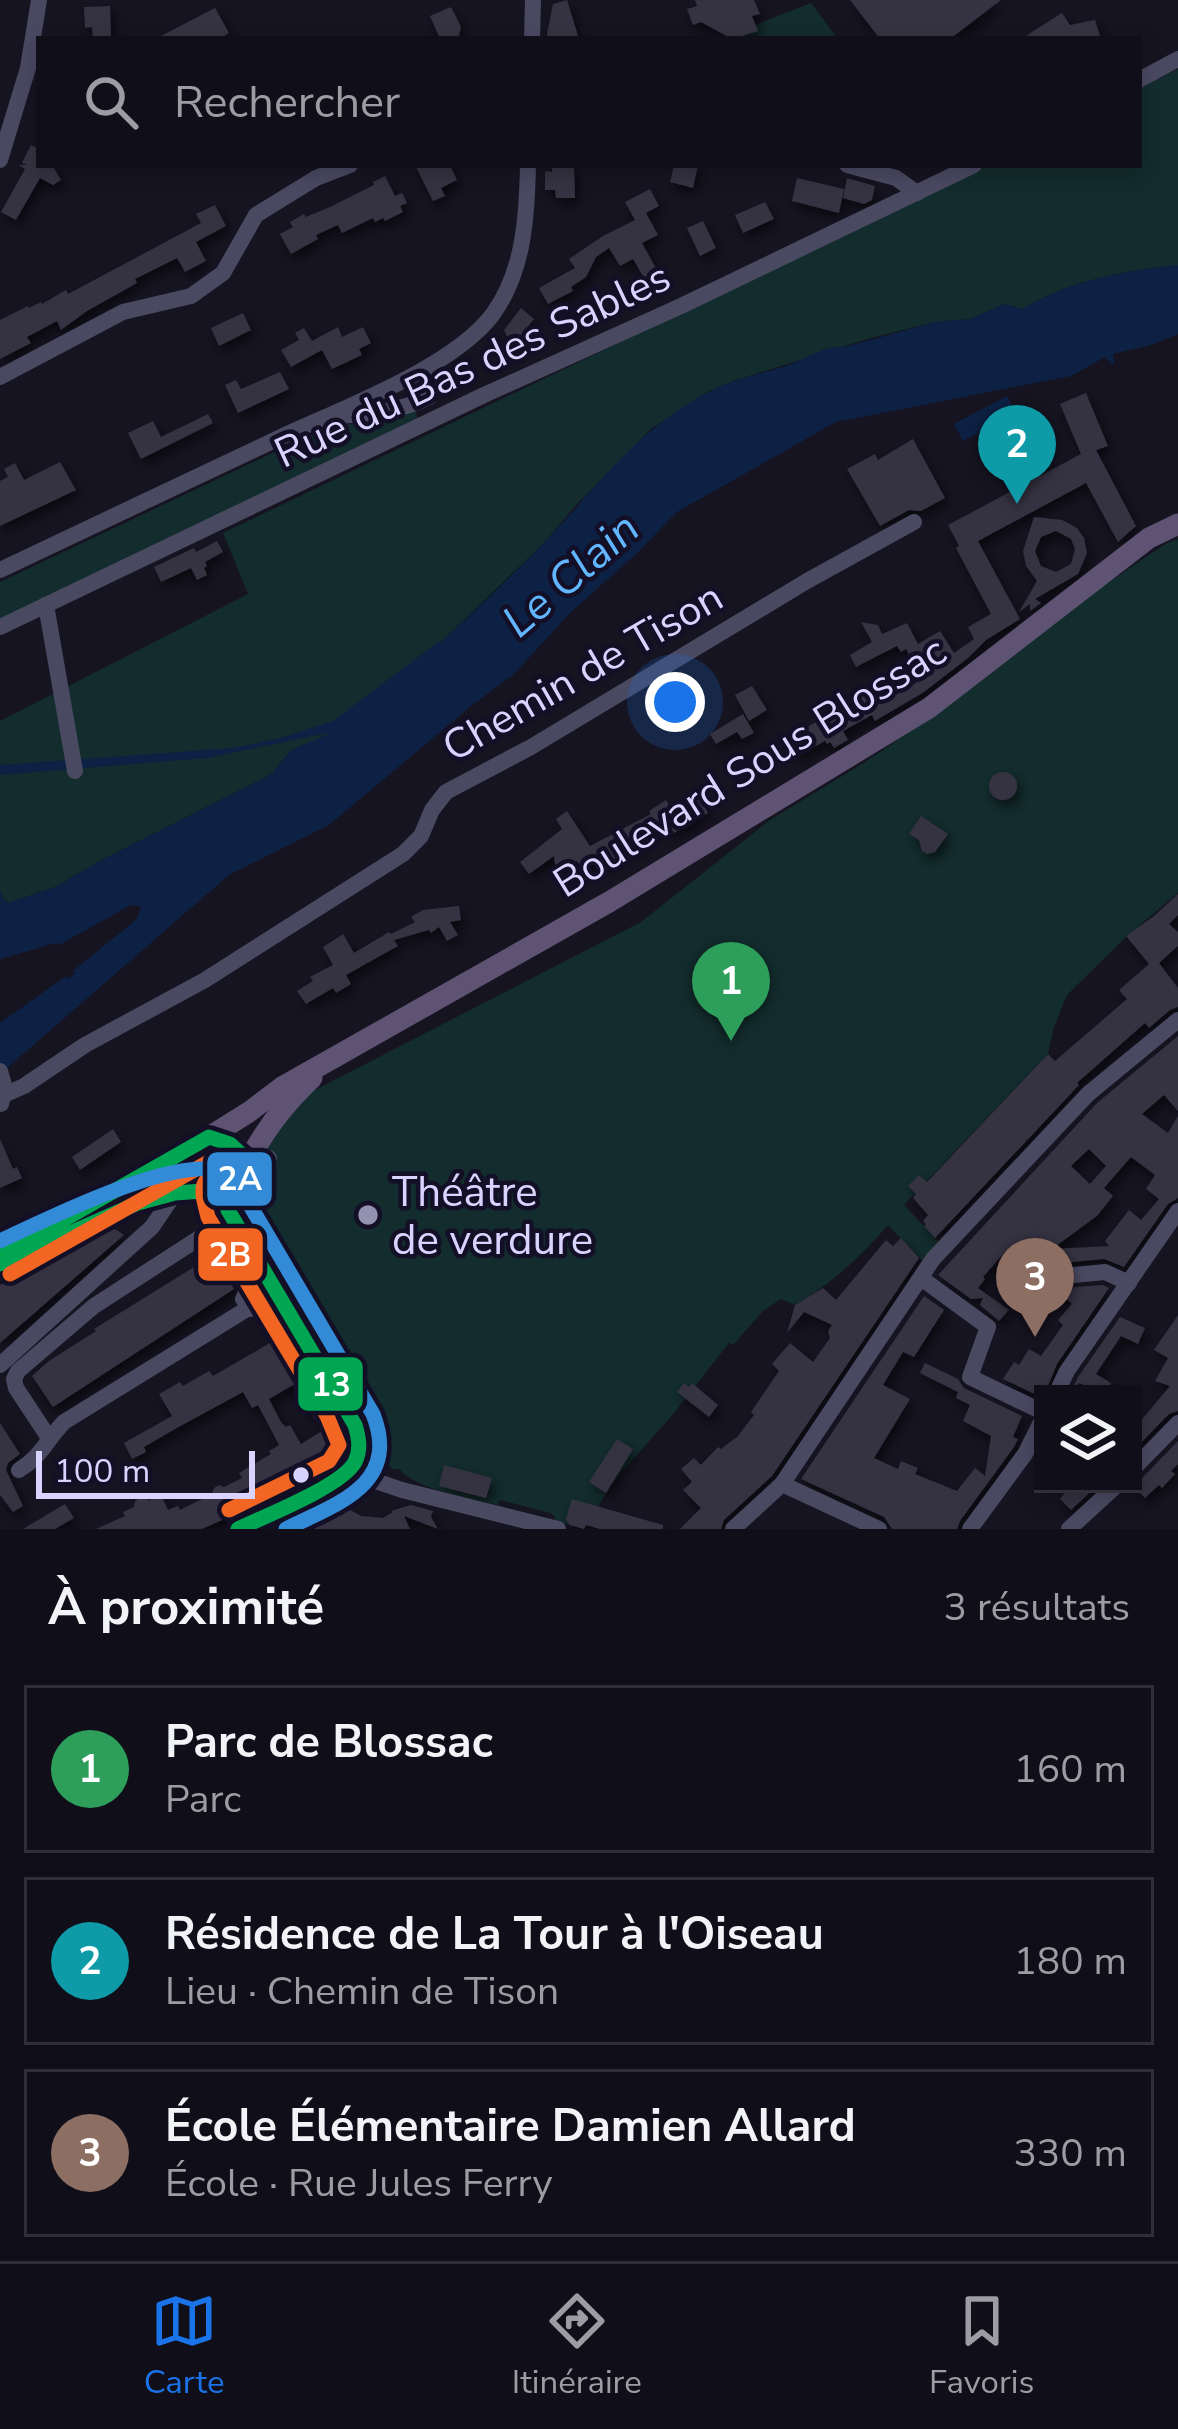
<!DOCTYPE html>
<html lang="fr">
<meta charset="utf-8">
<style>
body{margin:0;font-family:"Nunito Sans",sans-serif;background:#1e1d26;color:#f1f3f6}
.controls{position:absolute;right:36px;bottom:36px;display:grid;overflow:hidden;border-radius:0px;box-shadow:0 6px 18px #0003}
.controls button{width:108px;height:108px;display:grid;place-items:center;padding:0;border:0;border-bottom:3px solid #302f38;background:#100f19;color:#f1f3f6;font:60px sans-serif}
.scale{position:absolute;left:36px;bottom:30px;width:219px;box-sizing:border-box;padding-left:12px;border:6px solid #d9d4ff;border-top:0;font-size:33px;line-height:42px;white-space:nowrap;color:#d9d4ff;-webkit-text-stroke:9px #130f26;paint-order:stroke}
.you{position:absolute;left:675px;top:702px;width:42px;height:42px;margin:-30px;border:9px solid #fff;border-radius:50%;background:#1a73e8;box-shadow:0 0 0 18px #1a73e833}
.badge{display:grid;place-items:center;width:78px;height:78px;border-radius:50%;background:#1a73e8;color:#fff;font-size:39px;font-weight:700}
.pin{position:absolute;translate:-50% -99px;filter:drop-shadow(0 3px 6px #0008)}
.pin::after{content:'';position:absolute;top:63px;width:42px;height:36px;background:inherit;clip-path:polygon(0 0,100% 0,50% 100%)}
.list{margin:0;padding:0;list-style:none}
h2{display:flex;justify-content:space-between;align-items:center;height:156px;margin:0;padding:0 48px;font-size:51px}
h2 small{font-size:39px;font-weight:400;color:#9c9ca2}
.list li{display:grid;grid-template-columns:78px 1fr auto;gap:36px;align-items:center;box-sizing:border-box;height:168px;margin:0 24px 24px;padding:0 24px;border:3px solid #302f38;border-radius:0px}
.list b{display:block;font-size:45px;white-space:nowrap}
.list p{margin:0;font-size:39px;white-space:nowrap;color:#9c9ca2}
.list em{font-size:39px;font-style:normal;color:#9c9ca2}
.icon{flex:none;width:66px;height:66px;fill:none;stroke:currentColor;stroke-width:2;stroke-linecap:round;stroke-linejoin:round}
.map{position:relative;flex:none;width:1178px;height:1529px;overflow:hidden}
.search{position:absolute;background:#100f19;box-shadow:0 6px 18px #0003;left:36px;right:36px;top:36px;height:132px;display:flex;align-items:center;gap:30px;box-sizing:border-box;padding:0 42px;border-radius:0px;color:#9c9ca2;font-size:45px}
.sheet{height:732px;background:#100f19}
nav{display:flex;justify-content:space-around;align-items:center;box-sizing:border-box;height:168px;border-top:3px solid #302f38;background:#100f19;font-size:33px;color:#9c9ca2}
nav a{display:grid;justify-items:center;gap:6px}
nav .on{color:#1a73e8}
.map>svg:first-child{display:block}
.green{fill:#132c2d}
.water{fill:#0d2144}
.building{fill:#343243;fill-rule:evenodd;filter:url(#shadow)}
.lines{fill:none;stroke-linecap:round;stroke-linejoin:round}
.minor{stroke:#4a4962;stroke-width:16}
.major{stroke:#5e5373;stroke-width:21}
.bus-1-casing{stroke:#130f26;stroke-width:24}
.bus-2-casing{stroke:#130f26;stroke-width:24}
.bus-3-casing{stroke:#130f26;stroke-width:24}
.bus-1{stroke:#00a651;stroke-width:15}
.bus-2{stroke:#f26522;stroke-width:15}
.bus-3{stroke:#338bd7;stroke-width:15}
.poi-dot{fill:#9591b1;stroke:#130f26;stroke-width:4.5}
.bus-dot{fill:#d9d4ff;stroke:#130f26;stroke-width:4.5}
.labels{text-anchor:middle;stroke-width:9;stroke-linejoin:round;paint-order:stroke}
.street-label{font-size:42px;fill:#d9d4ff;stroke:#130f26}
.poi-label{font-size:42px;fill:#d9d4ff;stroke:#130f26;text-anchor:start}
.water-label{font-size:45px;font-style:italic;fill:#62b6ff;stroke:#130f26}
.line-badge{stroke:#130f26;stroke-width:4.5}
.badge-label{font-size:33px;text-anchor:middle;font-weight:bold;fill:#fff}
</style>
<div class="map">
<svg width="1178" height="1529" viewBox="0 0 1178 1529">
<defs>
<filter id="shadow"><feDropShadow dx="3.5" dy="6" stdDeviation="6" flood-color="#0009"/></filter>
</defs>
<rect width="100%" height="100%" fill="#161421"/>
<g class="green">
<polygon points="811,3 838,39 732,39 745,29"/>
<path d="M 1178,69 L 1178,265 C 1124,271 1070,280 1023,309 L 1004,304 L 971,319 L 935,322 L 871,338 L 736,380 L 707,392 L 652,428 L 577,504 L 544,543 L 441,642 L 332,733 L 291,750 L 273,772 L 266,777 L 94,864 L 58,886 L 8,903 L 3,899 L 0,891 L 0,721 L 248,594 L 223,533 L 989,165 L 1139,165 L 1139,88 Z"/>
<polygon points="408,410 415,410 418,418 0,621 0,582 317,432"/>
<path d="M 1178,539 L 1178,893 L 1126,937 L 1067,995 L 1054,1027 L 1048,1054 L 904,1205 L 939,1242 L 923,1262 L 888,1225 C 861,1256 832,1284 795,1305 L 781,1299 L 763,1311 L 733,1345 L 729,1343 L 674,1413 L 614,1481 L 584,1529 L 554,1521 L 555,1516 L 550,1513 L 500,1500 L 497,1505 C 470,1498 417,1490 399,1469 L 393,1469 L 380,1456 L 380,1449 L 239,1214 C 243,1192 257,1181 272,1166 L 264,1150 L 277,1130 L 311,1092 L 641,922 L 770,820 L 865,762 L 936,714 L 1088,596 L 1167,543 Z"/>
</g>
<g class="water">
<path d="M 1178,265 L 1178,334 L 1151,345 L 1113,354 L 1114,366 L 1105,357 L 1071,376 L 836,422 L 677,512 L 636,554 L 570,613 L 513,675 L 470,707 L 329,825 L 229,875 L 0,1074 L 0,1023 L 66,976 L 69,979 L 75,973 L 73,971 L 137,919 L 141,906 L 131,905 L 59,945 L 56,943 L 0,959 L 0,891 L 3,899 L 8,903 L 58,886 L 94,864 L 266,777 L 273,772 L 291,750 L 333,732 L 207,758 L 0,775 L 0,765 L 234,748 L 280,738 L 333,721 L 438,642 L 441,642 C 475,610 510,578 542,545 C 595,489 641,424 713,390 C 735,379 759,374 783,367 C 803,361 824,345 845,347 L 935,322 L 971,319 L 1004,304 L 1023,309 C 1070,280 1124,271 1178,265 Z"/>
<polygon points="1007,396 1016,413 963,441 954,424"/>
</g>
<g class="building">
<polygon points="567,0 579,39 546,39 553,4"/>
<polygon points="695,0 754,0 760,14 752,16 758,31 732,39 701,22 693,25 687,9 697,6"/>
<polygon points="850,0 1001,0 950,39 880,39"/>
<polygon points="110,6 111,38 93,39 92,27 85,28 84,7"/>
<polygon points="451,7 461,27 459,36 457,39 440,39 430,16"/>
<polygon points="215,8 229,33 219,39 155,39"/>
<polygon points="1062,13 1070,25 1095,20 1100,36 1091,39 1021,39"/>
<polygon points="31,145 37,148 39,145 39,165 52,165 61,180 53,185 40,178 16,220 1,212 25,169 18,165 27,165 22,163"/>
<polygon points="415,165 450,165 457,180 441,188 445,196 433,201"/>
<polygon points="552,165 574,165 575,198 556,198 555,190 545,190 545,171 552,172"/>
<polygon points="674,165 698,165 693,188 670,182"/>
<polygon points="385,176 395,196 402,193 407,203 400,206 403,212 385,221 383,218 375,222 373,218 342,233 338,225 316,235 318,239 291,254 280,234 293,227 290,222 304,214 306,217 330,207 374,185 373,182"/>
<polygon points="797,178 844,189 839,213 792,201"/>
<polygon points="847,178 875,186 872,200 864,204 843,198"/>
<polygon points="650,189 659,206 646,213 658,235 642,243 658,272 657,276 646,281 633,259 620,266 609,248 596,257 586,277 571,287 573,291 548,304 539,288 575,268 569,259 603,236 635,220 625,202"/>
<polygon points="765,202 774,219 743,233 735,215"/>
<polygon points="215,205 226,226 196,242 206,261 185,272 177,258 135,279 137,283 87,311 61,330 57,321 27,337 31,343 0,359 0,320 28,306 29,308 41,302 42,304 66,290 68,294 201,223 196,214"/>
<polygon points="703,221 716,248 700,256 687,228"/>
<polygon points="521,308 534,319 521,335 525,338 514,352 504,330"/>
<polygon points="243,313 251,330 219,346 211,328"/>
<polygon points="338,327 342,337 363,327 371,343 359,349 362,355 332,369 322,350 291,367 281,350 299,340 295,333 304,328 312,341"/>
<polygon points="280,372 289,389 238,413 225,385 236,380 241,389"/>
<polygon points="1086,393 1108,446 1096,450 1136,526 1118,542 1086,483 978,541 1020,619 986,640 968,658 924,692 875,721 872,715 843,731 848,740 834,748 830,742 827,744 825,741 798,756 788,738 867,693 876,703 890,695 891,698 922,679 906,649 901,652 897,646 856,667 850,655 872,642 861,622 878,625 882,634 907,623 918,644 940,631 954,653 974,639 968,627 991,614 956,548 959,546 948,525 1081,454 1060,404"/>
<polygon points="208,414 213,423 141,459 128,433 153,421 161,437"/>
<polygon points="913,439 945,498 921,511 909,510 880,526 847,469 875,454 878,460"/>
<polygon points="60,462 76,490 0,526 0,481 8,477 4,469 15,463 24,480"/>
<path d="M 1034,517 L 1062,520 L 1077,528 L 1084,538 L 1087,553 L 1078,574 L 1035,599 L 1041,603 L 1030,611 L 1030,604 L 1019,612 L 1037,581 L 1026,566 L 1023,551 ZM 1056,531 L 1071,539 L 1075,549 L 1071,564 L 1056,572 L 1041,566 L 1035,551 L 1041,537 Z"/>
<polygon points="217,541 223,552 205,562 207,566 204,568 207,575 197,580 191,568 161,582 154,567 194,548 196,552"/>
<polygon points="752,686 767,710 749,721 735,695"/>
<polygon points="743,714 754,733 742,739 737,732 716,744 710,734"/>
<circle cx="1003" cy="786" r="14"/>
<polygon points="698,795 708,813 674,833 668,823 642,837 645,842 602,866 597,867 595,863 583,870 577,861 556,873 554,856 529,874 520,862 562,829 556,819 567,811 590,846 651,814 649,811 666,800 672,810"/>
<polygon points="921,816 948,834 935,852 927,854 922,851 919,840 909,834"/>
<polygon points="1178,894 1178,915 1169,924 1178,932 1178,946 1159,963 1178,988 1178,1007 1170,1010 1149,1028 1145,1023 1077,1083 1079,1085 935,1238 924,1226 926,1224 923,1221 928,1215 913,1198 916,1194 908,1186 919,1175 927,1182 1048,1054 1055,1061 1127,999 1119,990 1149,964 1126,936 1154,916"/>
<polygon points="459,906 461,920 450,922 458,935 447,941 439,927 431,933 429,930 394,940 398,946 346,975 351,984 336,993 333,988 306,1004 297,991 313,981 310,977 333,965 323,947 343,934 354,953 389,932 391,934 415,922 411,917 423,910"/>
<path d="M 1178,1036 L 1178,1111 L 1164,1095 L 1142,1114 L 1168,1133 L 1178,1116 L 1178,1198 L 1168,1204 L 1124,1267 L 1104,1259 L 1052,1264 L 1042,1271 L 1042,1283 L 1049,1289 L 1103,1285 L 1109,1288 L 1057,1364 L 1043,1398 L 1003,1379 L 1014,1362 L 1019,1365 L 1029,1349 L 1041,1356 L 1063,1325 L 1058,1320 L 1072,1304 L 1059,1292 L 1040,1299 L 1028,1270 L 1005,1252 L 983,1277 L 985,1279 L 978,1288 L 1009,1310 L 999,1321 L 980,1305 L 983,1298 L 971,1299 L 938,1275 L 1097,1103 ZM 1089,1149 L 1106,1166 L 1090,1184 L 1071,1166 ZM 1131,1157 L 1155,1175 L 1146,1189 L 1159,1199 L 1141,1220 L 1129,1210 L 1105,1241 L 1109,1246 L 1052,1249 L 1097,1216 L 1113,1196 L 1104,1188 Z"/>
<polygon points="113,1129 121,1142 80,1170 72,1157"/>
<polygon points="0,1139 13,1169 17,1167 22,1178 0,1188"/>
<polygon points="115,1229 124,1235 0,1343 0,1285 40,1263"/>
<polygon points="901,1238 919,1258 772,1476 724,1520 721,1529 680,1529 701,1508 683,1490 692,1482 681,1469 694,1458 701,1465 718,1447 721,1449 737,1437 754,1415 751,1412 779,1371 772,1364 790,1343 813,1362 830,1338 828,1331 832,1325 804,1312 787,1333 795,1305 823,1288 836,1300 886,1240 893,1246"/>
<polygon points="215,1254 234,1289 53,1407 32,1376 49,1361 96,1331 94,1329"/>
<polygon points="924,1296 944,1310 914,1357 903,1352 883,1385 910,1399 874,1458 898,1469 901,1461 918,1468 915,1474 957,1491 975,1468 985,1476 991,1436 963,1421 970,1405 956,1398 958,1392 920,1373 925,1363 958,1379 964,1388 1022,1416 1013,1437 1018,1439 1014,1447 960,1521 957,1529 892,1529 884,1517 801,1479"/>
<path d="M 275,1314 L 344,1432 L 334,1443 L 326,1464 L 269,1499 L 202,1529 L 96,1529 L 125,1516 L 123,1512 L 134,1507 L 135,1501 L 142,1496 L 149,1500 L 161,1495 L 168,1510 L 178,1506 L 180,1510 L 212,1494 L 214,1488 L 219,1485 L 224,1487 L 242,1478 L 239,1473 L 271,1454 L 269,1451 L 279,1445 L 258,1405 L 252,1408 L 243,1392 L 175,1429 L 144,1447 L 146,1452 L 132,1459 L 124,1443 L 172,1416 L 159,1394 L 180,1382 L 183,1386 L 209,1371 L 213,1376 L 275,1340 L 264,1320 ZM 293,1385 L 322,1431 L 301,1444 L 290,1425 L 286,1427 L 281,1422 L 269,1399 Z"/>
<polygon points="1178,1315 1178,1411 1169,1414 1134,1450 1133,1430 1170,1386 1155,1381 1168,1358 1154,1350"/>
<polygon points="1120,1317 1145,1328 1138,1344 1121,1336 1096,1374 1111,1383 1106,1394 1079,1383 1074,1394 1070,1394 1078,1377"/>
<polygon points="684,1383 689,1387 692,1383 718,1405 709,1417 677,1392"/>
<polygon points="0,1423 20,1454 8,1463 6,1470 23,1506 13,1512 0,1495"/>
<polygon points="617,1439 633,1449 606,1493 589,1482"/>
<polygon points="1178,1441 1178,1464 1171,1471 1175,1474 1162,1488 1159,1485 1145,1498 1131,1484 1142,1478"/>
<polygon points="444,1465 492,1478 486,1498 439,1486"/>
<polygon points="1072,1484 1099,1484 1071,1510 1060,1499"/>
<polygon points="572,1499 663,1525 663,1529 600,1529 586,1525 584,1529 570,1525 566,1519"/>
<polygon points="65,1504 74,1518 55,1529 23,1529"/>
<polygon points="411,1505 433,1511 431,1517 438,1529 404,1516 410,1529 279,1529 279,1524 347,1508 361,1516 383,1518 393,1512 391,1511"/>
</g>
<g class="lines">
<g class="minor">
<polyline points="532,39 533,0"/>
<polyline points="1139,80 1178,59"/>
<polyline points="0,160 28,68 39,0"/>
<polyline points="847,165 896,178 917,193"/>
<polyline points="0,377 123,312 191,296 223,273 256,215 316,178 350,165"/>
<path d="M 337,416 C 370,414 399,412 429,397"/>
<path d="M 0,570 C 94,526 187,481 281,437 C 341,409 454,367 493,314 C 524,271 527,216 528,165"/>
<polyline points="46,605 75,771"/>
<polyline points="0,627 484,395 681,306 974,165"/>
<polyline points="0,1071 5,1088 1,1104"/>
<polyline points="4,1095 24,1086 85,1045 205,980 403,854 421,836 432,810 446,792 531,747 807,581 914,522"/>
<polyline points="245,1168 269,1158"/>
<path d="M 223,1191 L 228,1210 L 355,1425 C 364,1446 359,1463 342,1478 L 238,1529"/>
<polyline points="1053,1277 1105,1272 1129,1283"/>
<polyline points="921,1278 988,1327 970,1377 1043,1412"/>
<polyline points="0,1365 152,1227 175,1193"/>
<polyline points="1056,1394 1067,1371 1178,1211"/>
<polyline points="49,1438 16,1388 14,1379 18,1371 94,1306 204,1235 218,1235 247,1284 248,1288 243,1299 250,1309"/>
<polyline points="1133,1469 1178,1423"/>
<path d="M 19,1470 C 42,1456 45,1442 64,1422 L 276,1291"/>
<polyline points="349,1472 402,1490 558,1529"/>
<polyline points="782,1484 879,1529"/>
<polyline points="733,1529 782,1484 933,1259 1088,1094 1178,1020"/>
<polyline points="970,1529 1025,1454 1043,1418"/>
<polyline points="1069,1529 1118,1484"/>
</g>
<g class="major">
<polyline points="209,1137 249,1112 282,1087 609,902 929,708 1149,538 1178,524"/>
<path d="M 203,1140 C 192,1160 189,1177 210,1190"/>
<path d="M 245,1168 C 262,1133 283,1105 312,1078"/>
<path d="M 0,1256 L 209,1137 C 240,1142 261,1164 231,1189 L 175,1193 L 138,1203 L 0,1264"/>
</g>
<g class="bus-1-casing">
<g id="bus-1">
<path d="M 223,1191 L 228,1210 L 355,1425 C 359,1438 361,1450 355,1462 C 342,1486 265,1516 238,1529"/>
<polyline points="0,1256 209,1137 230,1144 243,1156 245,1171 231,1189 175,1193 138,1203 0,1264"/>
</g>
</g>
<g class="bus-2-casing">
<path id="bus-2" d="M 10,1274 L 212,1160 L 224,1166 C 197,1182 201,1189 208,1217 L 327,1416 L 339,1445 L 329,1461 L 229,1510"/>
</g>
<g class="bus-3-casing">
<path id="bus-3" d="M 0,1241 C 48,1219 192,1144 239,1177 L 248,1202 L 373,1414 C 401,1485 336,1504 286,1529"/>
</g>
<use href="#bus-1" class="bus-1"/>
<use href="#bus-2" class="bus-2"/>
<use href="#bus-3" class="bus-3"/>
</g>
<circle class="poi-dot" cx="368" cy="1215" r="12"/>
<circle class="bus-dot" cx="301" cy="1475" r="10"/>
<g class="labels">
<g class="street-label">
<text transform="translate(472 364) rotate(-25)" y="15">Rue du Bas des Sables</text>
<text transform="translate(582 671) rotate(-30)" y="15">Chemin de Tison</text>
<text transform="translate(749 766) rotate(-32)" y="15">Boulevard Sous Blossac</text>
</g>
<g class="poi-label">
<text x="392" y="1206">Théâtre<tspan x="392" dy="48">de verdure</tspan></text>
</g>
<g class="water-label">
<text transform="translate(570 574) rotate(-41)" y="16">Le Clain</text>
</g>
</g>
<g class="line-badge">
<rect x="205" y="1150" width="69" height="58" rx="12" fill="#338bd7"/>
<rect x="196" y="1226" width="69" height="57" rx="12" fill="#f26522"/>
<rect x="296" y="1355" width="69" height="58" rx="12" fill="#00a651"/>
</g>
<g class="badge-label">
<text x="240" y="1190">2A</text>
<text x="230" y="1266">2B</text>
<text x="331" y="1396">13</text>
</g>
</svg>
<div class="controls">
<button><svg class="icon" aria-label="layers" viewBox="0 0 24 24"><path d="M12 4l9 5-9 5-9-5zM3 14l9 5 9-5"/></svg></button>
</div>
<div class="scale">100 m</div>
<div class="you"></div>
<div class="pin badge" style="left:731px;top:1041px;background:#2e9e5b">1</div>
<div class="pin badge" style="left:1017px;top:504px;background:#0f9aa8">2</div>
<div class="pin badge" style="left:1035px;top:1337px;background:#8d6e63">3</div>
<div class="search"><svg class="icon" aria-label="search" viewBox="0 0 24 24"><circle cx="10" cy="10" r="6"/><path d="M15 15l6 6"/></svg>Rechercher</div>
</div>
<section class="sheet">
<h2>À proximité<small>3 résultats</small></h2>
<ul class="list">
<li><span class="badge" style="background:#2e9e5b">1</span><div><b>Parc de Blossac</b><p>Parc</p></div><em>160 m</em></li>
<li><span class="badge" style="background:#0f9aa8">2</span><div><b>Résidence de La Tour à l'Oiseau</b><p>Lieu · Chemin de Tison</p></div><em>180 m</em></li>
<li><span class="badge" style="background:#8d6e63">3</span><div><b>École Élémentaire Damien Allard</b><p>École · Rue Jules Ferry</p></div><em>330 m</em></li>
</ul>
</section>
<nav>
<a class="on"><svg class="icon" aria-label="map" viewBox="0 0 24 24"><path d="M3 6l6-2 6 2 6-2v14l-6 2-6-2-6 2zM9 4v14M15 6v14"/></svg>Carte</a>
<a><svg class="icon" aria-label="directions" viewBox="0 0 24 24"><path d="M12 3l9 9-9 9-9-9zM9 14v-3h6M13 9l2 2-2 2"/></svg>Itinéraire</a>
<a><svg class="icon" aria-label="saved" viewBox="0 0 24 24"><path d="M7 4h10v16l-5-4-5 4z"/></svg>Favoris</a>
</nav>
